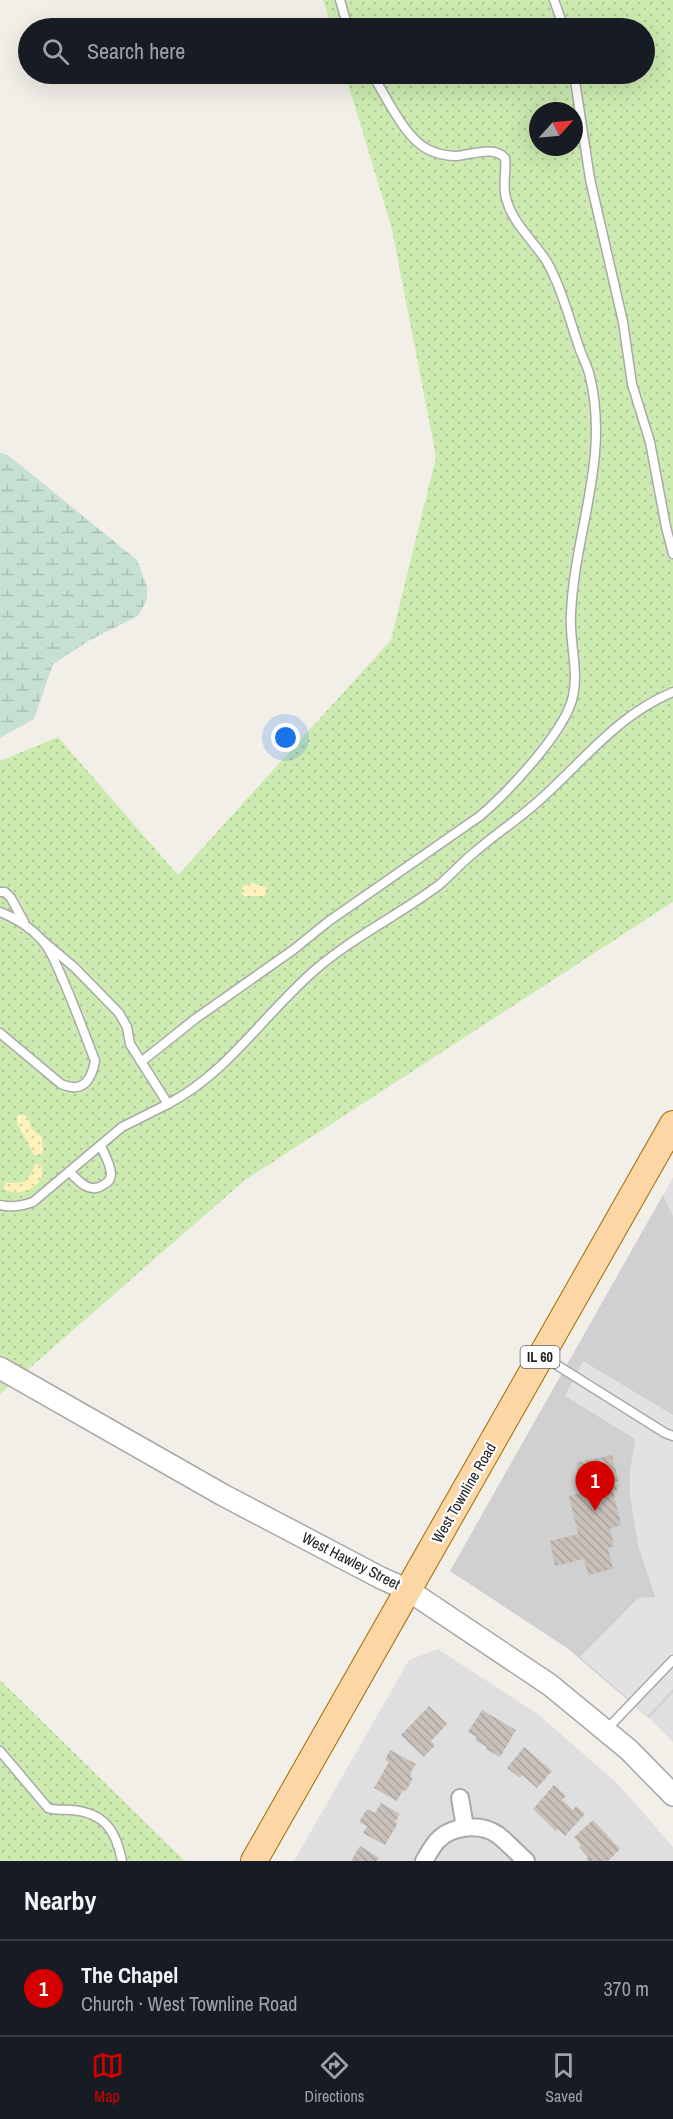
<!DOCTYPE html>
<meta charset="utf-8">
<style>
body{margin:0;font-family:"Archivo Narrow",sans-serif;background:#20242c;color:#f1f3f6}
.compass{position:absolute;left:529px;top:102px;width:54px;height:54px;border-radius:50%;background:#171b24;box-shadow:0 6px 24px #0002;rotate:63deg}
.you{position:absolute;left:286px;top:738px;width:21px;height:21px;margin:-15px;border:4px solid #fff;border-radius:50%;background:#1a73e8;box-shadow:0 0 0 9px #1a73e833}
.badge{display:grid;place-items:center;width:39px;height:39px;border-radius:50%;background:#d40000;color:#fff;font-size:20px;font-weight:700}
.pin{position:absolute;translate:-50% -50px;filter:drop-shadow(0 2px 3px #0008)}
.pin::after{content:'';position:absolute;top:32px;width:21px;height:18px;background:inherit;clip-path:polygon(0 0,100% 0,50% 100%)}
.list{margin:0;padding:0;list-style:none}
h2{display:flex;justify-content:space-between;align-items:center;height:78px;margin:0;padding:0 24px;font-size:26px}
h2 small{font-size:20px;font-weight:400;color:#9ea1a6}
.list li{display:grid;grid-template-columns:39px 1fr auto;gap:18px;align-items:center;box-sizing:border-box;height:96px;padding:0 24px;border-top:2px solid #363941}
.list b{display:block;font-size:22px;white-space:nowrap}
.list p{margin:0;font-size:20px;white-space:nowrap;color:#9ea1a6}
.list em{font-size:20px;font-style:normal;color:#9ea1a6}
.icon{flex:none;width:33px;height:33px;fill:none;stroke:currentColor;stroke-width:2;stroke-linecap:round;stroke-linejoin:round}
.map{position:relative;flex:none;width:673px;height:1861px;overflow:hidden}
.search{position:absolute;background:#171b24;box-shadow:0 6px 24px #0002;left:18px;right:18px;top:18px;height:66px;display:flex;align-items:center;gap:15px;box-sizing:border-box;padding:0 21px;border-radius:33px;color:#9ea1a6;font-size:22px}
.sheet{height:174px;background:#171b24}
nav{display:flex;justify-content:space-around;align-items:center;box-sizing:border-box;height:84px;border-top:2px solid #363941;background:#171b24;font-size:16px;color:#9ea1a6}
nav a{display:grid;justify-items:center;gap:3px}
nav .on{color:#d40000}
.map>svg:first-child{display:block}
.residential{fill:#e0dfdf}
.religious{fill:#d0d0d0}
.grass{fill:url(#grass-dots);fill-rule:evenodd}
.wetland{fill:url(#wetland-marsh)}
.sand{fill:url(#sand-dots)}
.parking{fill:#e2e2e2}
.building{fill:url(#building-back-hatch)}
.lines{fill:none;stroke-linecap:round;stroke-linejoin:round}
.service-casing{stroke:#a9a9a9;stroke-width:11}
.minor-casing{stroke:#a9a9a9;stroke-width:20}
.tertiary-casing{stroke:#a9a9a9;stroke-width:24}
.primary-casing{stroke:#a06b00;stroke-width:28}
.service{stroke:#fff;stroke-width:8}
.minor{stroke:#fff;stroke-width:16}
.tertiary{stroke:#fff;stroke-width:21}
.primary{stroke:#fcd6a4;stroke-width:26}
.labels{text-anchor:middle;stroke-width:4.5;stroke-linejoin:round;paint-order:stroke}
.shield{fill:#fff;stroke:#646464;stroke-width:1.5}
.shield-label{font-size:14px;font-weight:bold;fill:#222}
.street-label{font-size:15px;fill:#222;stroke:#fff}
</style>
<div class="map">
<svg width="673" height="1861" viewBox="0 0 673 1861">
<defs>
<pattern id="grass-dots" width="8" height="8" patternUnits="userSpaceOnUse" patternTransform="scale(1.5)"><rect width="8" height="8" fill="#cdebb0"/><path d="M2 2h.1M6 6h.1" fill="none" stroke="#b0c997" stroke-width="1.8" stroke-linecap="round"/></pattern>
<pattern id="wetland-marsh" width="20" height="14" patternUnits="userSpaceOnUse" patternTransform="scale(1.5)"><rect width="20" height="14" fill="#c6e0d4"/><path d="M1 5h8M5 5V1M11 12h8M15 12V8" fill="none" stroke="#aac0b6"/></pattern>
<pattern id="sand-dots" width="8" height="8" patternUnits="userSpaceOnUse" patternTransform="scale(1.5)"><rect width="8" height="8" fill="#fff1ba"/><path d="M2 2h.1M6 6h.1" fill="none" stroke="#dacea0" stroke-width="1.8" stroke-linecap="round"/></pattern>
<pattern id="building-back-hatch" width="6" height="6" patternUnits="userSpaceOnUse" patternTransform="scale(1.5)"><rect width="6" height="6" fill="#c7bfb8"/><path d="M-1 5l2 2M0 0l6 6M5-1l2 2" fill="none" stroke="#aba49e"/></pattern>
</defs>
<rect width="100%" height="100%" fill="#f2efe9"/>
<g class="residential">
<polygon points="673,1177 673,1216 663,1195"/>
<polygon points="438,1649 539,1715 618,1784 673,1847 673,1861 294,1861 409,1660"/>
<polygon points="673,1693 673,1742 649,1718"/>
</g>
<polygon class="religious" points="663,1195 673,1216 673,1693 649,1718 567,1648 450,1571"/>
<g class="grass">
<path d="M 323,0 L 673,0 L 673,902 L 245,1180 L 0,1394 L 0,761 L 58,737 L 178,875 L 391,640 L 436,457 L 392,229 L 345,74 L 644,74 L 644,28 L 332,28 ZM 538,111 L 574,111 L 574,147 L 538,147 Z"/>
<polygon points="0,1680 185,1861 0,1861"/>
</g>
<polygon class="wetland" points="0,453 8,455 137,560 147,586 147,600 138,616 90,640 53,664 34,719 0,738"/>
<g class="sand">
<polygon points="251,883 266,887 265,896 244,896 242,893 243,886"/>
<polygon points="21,1114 27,1116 32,1129 42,1137 43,1151 40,1155 34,1155 17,1123 17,1116"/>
<path d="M 36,1164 L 41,1165 C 49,1186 18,1200 3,1188 L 6,1182 C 28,1185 26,1181 36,1164 Z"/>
</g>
<polygon class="parking" points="583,1361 673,1415 673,1689 648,1716 580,1657 638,1598 655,1597 638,1545 630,1496 630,1472 635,1439 565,1396"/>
<g class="building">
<polygon points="612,1455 618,1481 615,1482 617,1490 613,1491 621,1525 610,1528 614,1546 608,1548 613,1569 588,1575 584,1559 555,1566 550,1541 578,1534 569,1496 585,1492 584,1487 582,1488 576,1463"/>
<polygon points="429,1706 447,1724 431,1741 435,1745 424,1757 401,1735"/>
<polygon points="482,1710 516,1730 500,1757 486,1749 487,1747 475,1740 477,1737 468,1732"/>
<polygon points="524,1747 552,1771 537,1788 522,1775 520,1778 507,1768"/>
<polygon points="390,1750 416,1764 410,1773 412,1774 410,1777 413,1778 406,1791 403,1790 397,1801 374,1788 389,1762 385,1760"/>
<polygon points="554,1785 566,1796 562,1800 573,1810 576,1806 585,1814 565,1836 558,1829 556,1831 533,1809"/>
<polygon points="381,1803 400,1814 395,1822 398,1823 385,1845 363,1833 367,1826 359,1822 367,1809 375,1813"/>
<polygon points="593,1820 620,1849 608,1861 588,1861 586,1859 588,1857 579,1847 581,1845 574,1837"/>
<polygon points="360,1846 379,1858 377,1861 351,1861"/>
</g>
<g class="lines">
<g class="service-casing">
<g id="service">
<polyline points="340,0 348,28"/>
<polyline points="554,0 564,28"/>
<polyline points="574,74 590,179 623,322 632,384 650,442 666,527 673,554"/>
<polyline points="0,892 5,892 11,898 24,922"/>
<path d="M 0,912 C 16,918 31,928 42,940 C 51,950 55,962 60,973 C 73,1002 84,1032 95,1061 C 91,1082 82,1093 61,1084 L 0,1033"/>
<path d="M 43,941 L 74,967 L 119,1013 L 127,1027 L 130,1044 L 168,1104 C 229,1072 264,1014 315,970 C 353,937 399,915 439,885 C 452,874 463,861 476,851 C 498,832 522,817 543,797 C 586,758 618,715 673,692"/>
<path d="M 141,1062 L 195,1019 L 293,950 L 329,921 L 480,816 C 507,793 566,731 573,696 C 579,670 569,641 571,614 C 574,534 610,459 590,377 C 588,366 582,357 579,347 C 569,318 562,289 547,262 C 534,241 512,223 506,198 C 502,184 507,171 505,158 C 494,145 471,155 456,156 C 447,156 438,154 429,150 C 405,139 386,96 372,74"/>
<path d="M 70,1172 C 79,1182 90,1194 103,1185 C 108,1183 111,1180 111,1174 C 111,1165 104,1154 101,1146"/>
<path d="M 0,1205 C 12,1208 22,1206 33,1202 L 122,1127 L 168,1104"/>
<polyline points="544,1357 665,1433 673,1436"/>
<polyline points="606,1730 673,1660"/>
<path d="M 0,1751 L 48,1808 C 56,1811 64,1809 72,1810 C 105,1813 116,1831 122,1861"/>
</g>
</g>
<g class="minor-casing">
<g id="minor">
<polyline points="460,1798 465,1827"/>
<path d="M 424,1861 C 428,1854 432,1847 437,1841 C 452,1825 481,1823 498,1835 C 508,1843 517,1853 526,1861"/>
</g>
</g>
<g class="tertiary-casing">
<polyline id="tertiary" points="0,1368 223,1495 381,1578 408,1590 550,1685 629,1750 673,1795"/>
</g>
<g class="primary-casing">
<polyline id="primary" points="254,1861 673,1124"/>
</g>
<use href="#service" class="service"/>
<use href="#minor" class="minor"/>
<use href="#tertiary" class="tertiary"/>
<use href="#primary" class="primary"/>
</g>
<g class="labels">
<rect class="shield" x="520.5" y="1346" width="39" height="22" rx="4.5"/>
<g class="shield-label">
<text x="540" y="1362">IL 60</text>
</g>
<g class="street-label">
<text transform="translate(464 1493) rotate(-60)" y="5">West Townline Road</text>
<text transform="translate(351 1561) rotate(27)" y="5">West Hawley Street</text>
</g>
</g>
</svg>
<svg class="compass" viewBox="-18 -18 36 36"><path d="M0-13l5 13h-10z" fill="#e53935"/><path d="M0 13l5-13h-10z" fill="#9ea1a6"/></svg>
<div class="you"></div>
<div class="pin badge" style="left:595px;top:1511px">1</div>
<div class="search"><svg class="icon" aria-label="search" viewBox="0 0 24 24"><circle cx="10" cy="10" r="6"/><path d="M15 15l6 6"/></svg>Search here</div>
</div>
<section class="sheet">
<h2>Nearby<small></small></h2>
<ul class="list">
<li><span class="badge">1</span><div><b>The Chapel</b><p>Church · West Townline Road</p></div><em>370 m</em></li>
</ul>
</section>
<nav>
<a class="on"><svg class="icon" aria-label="map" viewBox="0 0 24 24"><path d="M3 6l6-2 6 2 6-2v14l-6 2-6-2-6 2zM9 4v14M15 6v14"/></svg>Map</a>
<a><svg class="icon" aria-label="directions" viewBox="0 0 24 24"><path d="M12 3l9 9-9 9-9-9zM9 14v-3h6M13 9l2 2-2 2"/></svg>Directions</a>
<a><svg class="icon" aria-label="saved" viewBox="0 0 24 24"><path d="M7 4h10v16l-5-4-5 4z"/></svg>Saved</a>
</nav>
